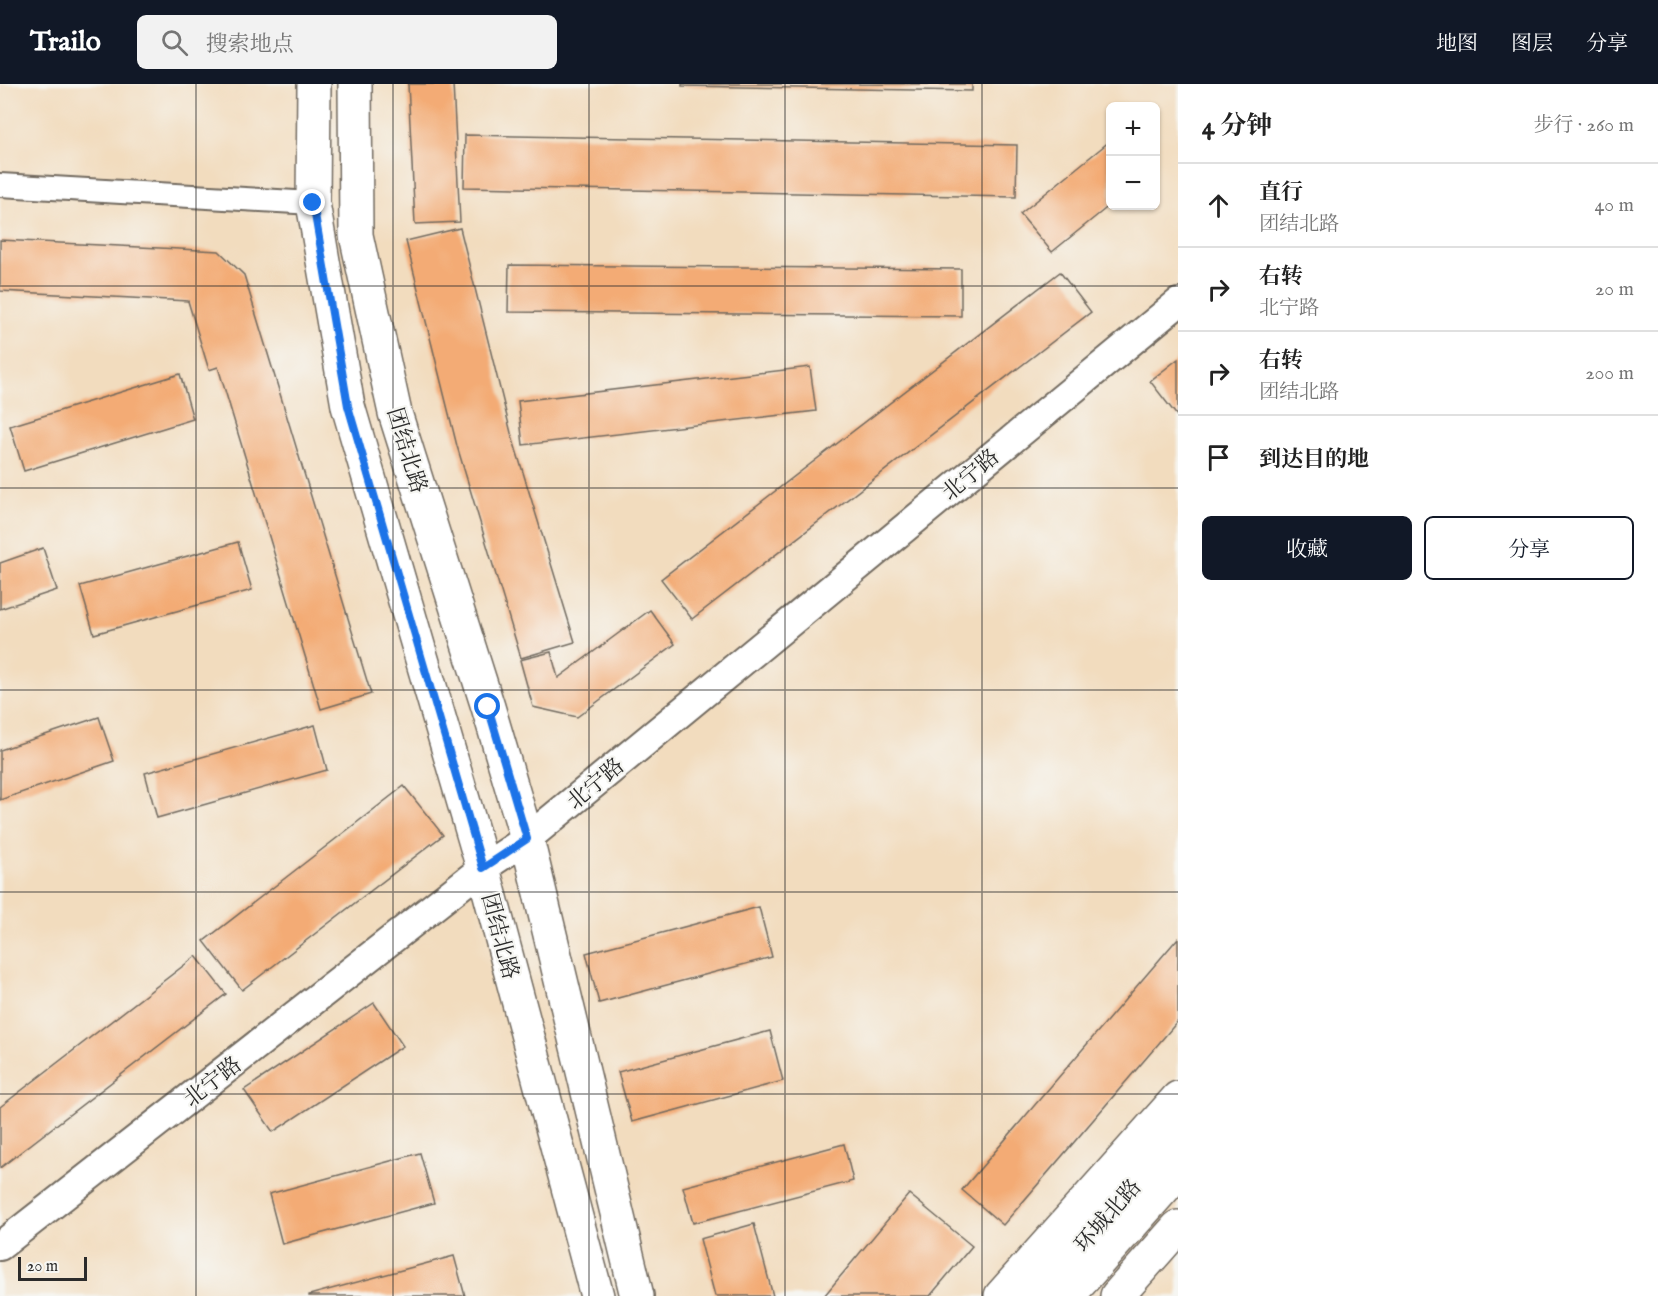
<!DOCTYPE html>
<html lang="zh">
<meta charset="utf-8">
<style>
body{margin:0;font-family:"IM FELL English","Noto Serif SC",serif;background:#f2f2f2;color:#222}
.controls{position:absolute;right:18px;top:18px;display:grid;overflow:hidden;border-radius:9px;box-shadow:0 2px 4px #0004}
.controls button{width:54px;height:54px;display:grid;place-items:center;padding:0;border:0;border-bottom:2px solid #e0e0e0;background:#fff;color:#222;font:30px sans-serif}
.scale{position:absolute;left:18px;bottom:15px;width:69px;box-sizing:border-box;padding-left:6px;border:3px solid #2b2b2b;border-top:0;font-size:16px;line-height:21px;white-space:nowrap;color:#2b2b2b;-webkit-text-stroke:4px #f6f6f2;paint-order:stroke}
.stop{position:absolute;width:18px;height:18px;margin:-14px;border:4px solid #1a73e8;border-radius:50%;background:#fff}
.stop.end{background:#1a73e8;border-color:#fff;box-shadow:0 2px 6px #0008}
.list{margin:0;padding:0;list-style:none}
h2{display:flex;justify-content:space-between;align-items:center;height:78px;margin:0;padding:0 24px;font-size:26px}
h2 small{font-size:20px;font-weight:400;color:#767676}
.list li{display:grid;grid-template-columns:39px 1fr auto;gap:18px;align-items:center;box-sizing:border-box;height:84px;padding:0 24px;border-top:2px solid #e0e0e0}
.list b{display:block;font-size:22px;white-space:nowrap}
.list p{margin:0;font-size:20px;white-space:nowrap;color:#767676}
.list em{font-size:20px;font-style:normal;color:#767676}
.actions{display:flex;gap:12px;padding:18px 24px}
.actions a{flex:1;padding:14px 0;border:2px solid #111827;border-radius:9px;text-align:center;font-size:21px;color:#111827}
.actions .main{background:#111827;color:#fff}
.icon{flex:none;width:33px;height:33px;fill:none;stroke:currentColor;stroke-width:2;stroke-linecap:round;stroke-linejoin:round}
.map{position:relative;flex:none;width:1178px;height:1212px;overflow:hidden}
header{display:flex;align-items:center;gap:36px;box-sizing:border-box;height:84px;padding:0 30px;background:#111827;color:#fff}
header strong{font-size:28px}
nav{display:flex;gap:33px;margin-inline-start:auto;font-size:21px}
.search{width:420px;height:54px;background:#f2f2f2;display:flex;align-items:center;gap:15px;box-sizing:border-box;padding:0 21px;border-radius:9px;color:#767676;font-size:22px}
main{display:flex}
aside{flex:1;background:#fff}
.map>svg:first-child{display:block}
.building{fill:#f3ab75}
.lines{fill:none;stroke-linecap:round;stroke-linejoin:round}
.minor-casing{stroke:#71695e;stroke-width:26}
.tertiary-casing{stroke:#71695e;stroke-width:32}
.secondary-casing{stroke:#71695e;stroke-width:36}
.trunk-casing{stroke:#71695e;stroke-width:36}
.minor{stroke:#fff;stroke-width:22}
.tertiary{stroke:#fff;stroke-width:28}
.secondary{stroke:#fff;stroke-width:33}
.trunk{stroke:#fff;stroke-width:33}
.route{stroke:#1a73e8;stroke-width:8}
.grid{fill:none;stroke:#2b2b2b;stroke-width:1.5;stroke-opacity:0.55}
.labels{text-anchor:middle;stroke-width:4.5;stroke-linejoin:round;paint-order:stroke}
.street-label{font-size:22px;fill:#2b2b2b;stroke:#f6f6f2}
</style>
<header>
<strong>Trailo</strong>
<div class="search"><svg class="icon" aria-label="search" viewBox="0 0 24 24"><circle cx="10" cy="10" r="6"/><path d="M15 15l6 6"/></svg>搜索地点</div>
<nav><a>地图</a><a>图层</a><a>分享</a></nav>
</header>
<main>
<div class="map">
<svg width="1178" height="1212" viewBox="0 0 1178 1212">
<rect width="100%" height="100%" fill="#f6f6f2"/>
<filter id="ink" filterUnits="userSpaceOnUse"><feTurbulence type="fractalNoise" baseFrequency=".0167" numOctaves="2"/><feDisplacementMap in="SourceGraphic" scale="12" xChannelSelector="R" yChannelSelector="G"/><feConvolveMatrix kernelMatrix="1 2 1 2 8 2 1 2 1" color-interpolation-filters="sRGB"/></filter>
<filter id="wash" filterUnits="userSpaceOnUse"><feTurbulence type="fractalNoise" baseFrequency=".008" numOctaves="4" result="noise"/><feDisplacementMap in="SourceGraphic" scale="24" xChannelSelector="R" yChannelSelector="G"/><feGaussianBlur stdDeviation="1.35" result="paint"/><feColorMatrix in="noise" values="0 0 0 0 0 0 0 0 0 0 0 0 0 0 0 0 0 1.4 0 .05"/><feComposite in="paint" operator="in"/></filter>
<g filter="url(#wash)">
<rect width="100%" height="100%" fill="#f2dcbe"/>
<g id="blocks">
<g class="building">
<polygon points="408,0 453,0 460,138 415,140"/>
<polygon points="682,0 972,0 972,7 682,2"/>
<polygon points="465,51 1017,61 1016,113 464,103"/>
<polygon points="1110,57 1110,121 1052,168 1020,130"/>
<polygon points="460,144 511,349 575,558 521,574 457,362 406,157"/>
<polygon points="0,156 219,167 244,191 371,610 321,625 218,283 209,286 188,217 0,207"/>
<polygon points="509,181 961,185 961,232 508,228"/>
<polygon points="1060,188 1091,228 692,535 661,495"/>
<polygon points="1178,275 1178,333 1150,297"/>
<polygon points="810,283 816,327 523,361 518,317"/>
<polygon points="180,290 193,335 24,387 10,342"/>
<polygon points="238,458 252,506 94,550 80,502"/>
<polygon points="43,464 57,506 0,525 0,479"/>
<polygon points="650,526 675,560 577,633 533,623 520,576 551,568 558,594"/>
<polygon points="99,633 114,677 0,716 0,666"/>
<polygon points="315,641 327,686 157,734 145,689"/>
<polygon points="404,702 443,751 242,906 204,857"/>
<polygon points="759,823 772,873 599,919 586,869"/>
<polygon points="1178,854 1178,937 1003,1141 962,1106"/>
<polygon points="196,872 226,910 0,1084 0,1023"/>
<polygon points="374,919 403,962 273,1048 244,1006"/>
<polygon points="770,947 783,997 632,1038 618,988"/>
<polygon points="844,1060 853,1097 693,1139 683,1103"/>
<polygon points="420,1069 434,1119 282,1160 269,1110"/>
<polygon points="909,1110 972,1162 930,1212 824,1212"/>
<polygon points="754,1140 773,1212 715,1212 700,1155"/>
<polygon points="454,1172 465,1212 309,1212 309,1211"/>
</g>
</g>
</g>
<g filter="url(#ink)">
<use href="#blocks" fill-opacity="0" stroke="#71695e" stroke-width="1.5"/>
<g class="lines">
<g class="minor-casing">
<polyline id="minor" points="0,101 313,119"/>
</g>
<g class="tertiary-casing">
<polyline id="tertiary" points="0,1162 483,784 527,755 1178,219"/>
</g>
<g class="secondary-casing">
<g id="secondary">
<polyline points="314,0 313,119 348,322 483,784 597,1212"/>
<polyline points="355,0 356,151 395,329 488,623 527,755 637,1212"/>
<polyline points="1001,1212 1178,1014"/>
</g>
</g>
<g class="trunk-casing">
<g id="trunk">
<polyline points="1036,1212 1178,1049"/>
<polyline points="1068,1212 1178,1088"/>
<polyline points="1117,1212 1178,1143"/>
</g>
</g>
<use href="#minor" class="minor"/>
<use href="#tertiary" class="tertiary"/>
<use href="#secondary" class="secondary"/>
<use href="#trunk" class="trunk"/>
</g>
</g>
<g class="lines" filter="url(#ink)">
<polyline class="route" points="313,119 348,322 483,784 527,755 488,623"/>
</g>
<path class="grid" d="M 196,0 L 196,1212M 393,0 L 393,1212M 589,0 L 589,1212M 785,0 L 785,1212M 982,0 L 982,1212M 0,202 L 1178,202M 0,404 L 1178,404M 0,606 L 1178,606M 0,808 L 1178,808M 0,1010 L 1178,1010"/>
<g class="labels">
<g class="street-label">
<text transform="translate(408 366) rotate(73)" y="8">团结北路</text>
<text transform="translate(970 390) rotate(-40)" y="8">北宁路</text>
<text transform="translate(595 699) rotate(-40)" y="8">北宁路</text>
<text transform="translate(501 852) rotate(75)" y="8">团结北路</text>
<text transform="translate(212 997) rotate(-38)" y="8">北宁路</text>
<text transform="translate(1107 1131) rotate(-49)" y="8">环城北路</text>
</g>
</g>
</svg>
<div class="controls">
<button>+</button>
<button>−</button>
</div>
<div class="scale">20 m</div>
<div class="stop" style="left:488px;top:623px"></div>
<div class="stop end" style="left:313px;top:119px"></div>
</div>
<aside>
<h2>4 分钟<small>步行 · 260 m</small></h2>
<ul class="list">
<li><svg class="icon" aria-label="ahead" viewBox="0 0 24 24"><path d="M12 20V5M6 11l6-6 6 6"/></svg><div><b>直行</b><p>团结北路</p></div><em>40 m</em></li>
<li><svg class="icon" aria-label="right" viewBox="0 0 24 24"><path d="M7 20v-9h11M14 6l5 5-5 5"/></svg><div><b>右转</b><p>北宁路</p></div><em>20 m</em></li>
<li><svg class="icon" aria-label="right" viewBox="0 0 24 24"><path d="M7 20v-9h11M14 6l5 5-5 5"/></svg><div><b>右转</b><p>团结北路</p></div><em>200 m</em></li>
<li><svg class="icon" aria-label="arrive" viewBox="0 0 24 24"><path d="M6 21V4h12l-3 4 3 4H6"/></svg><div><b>到达目的地</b></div></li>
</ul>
<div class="actions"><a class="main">收藏</a><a>分享</a></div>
</aside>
</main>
